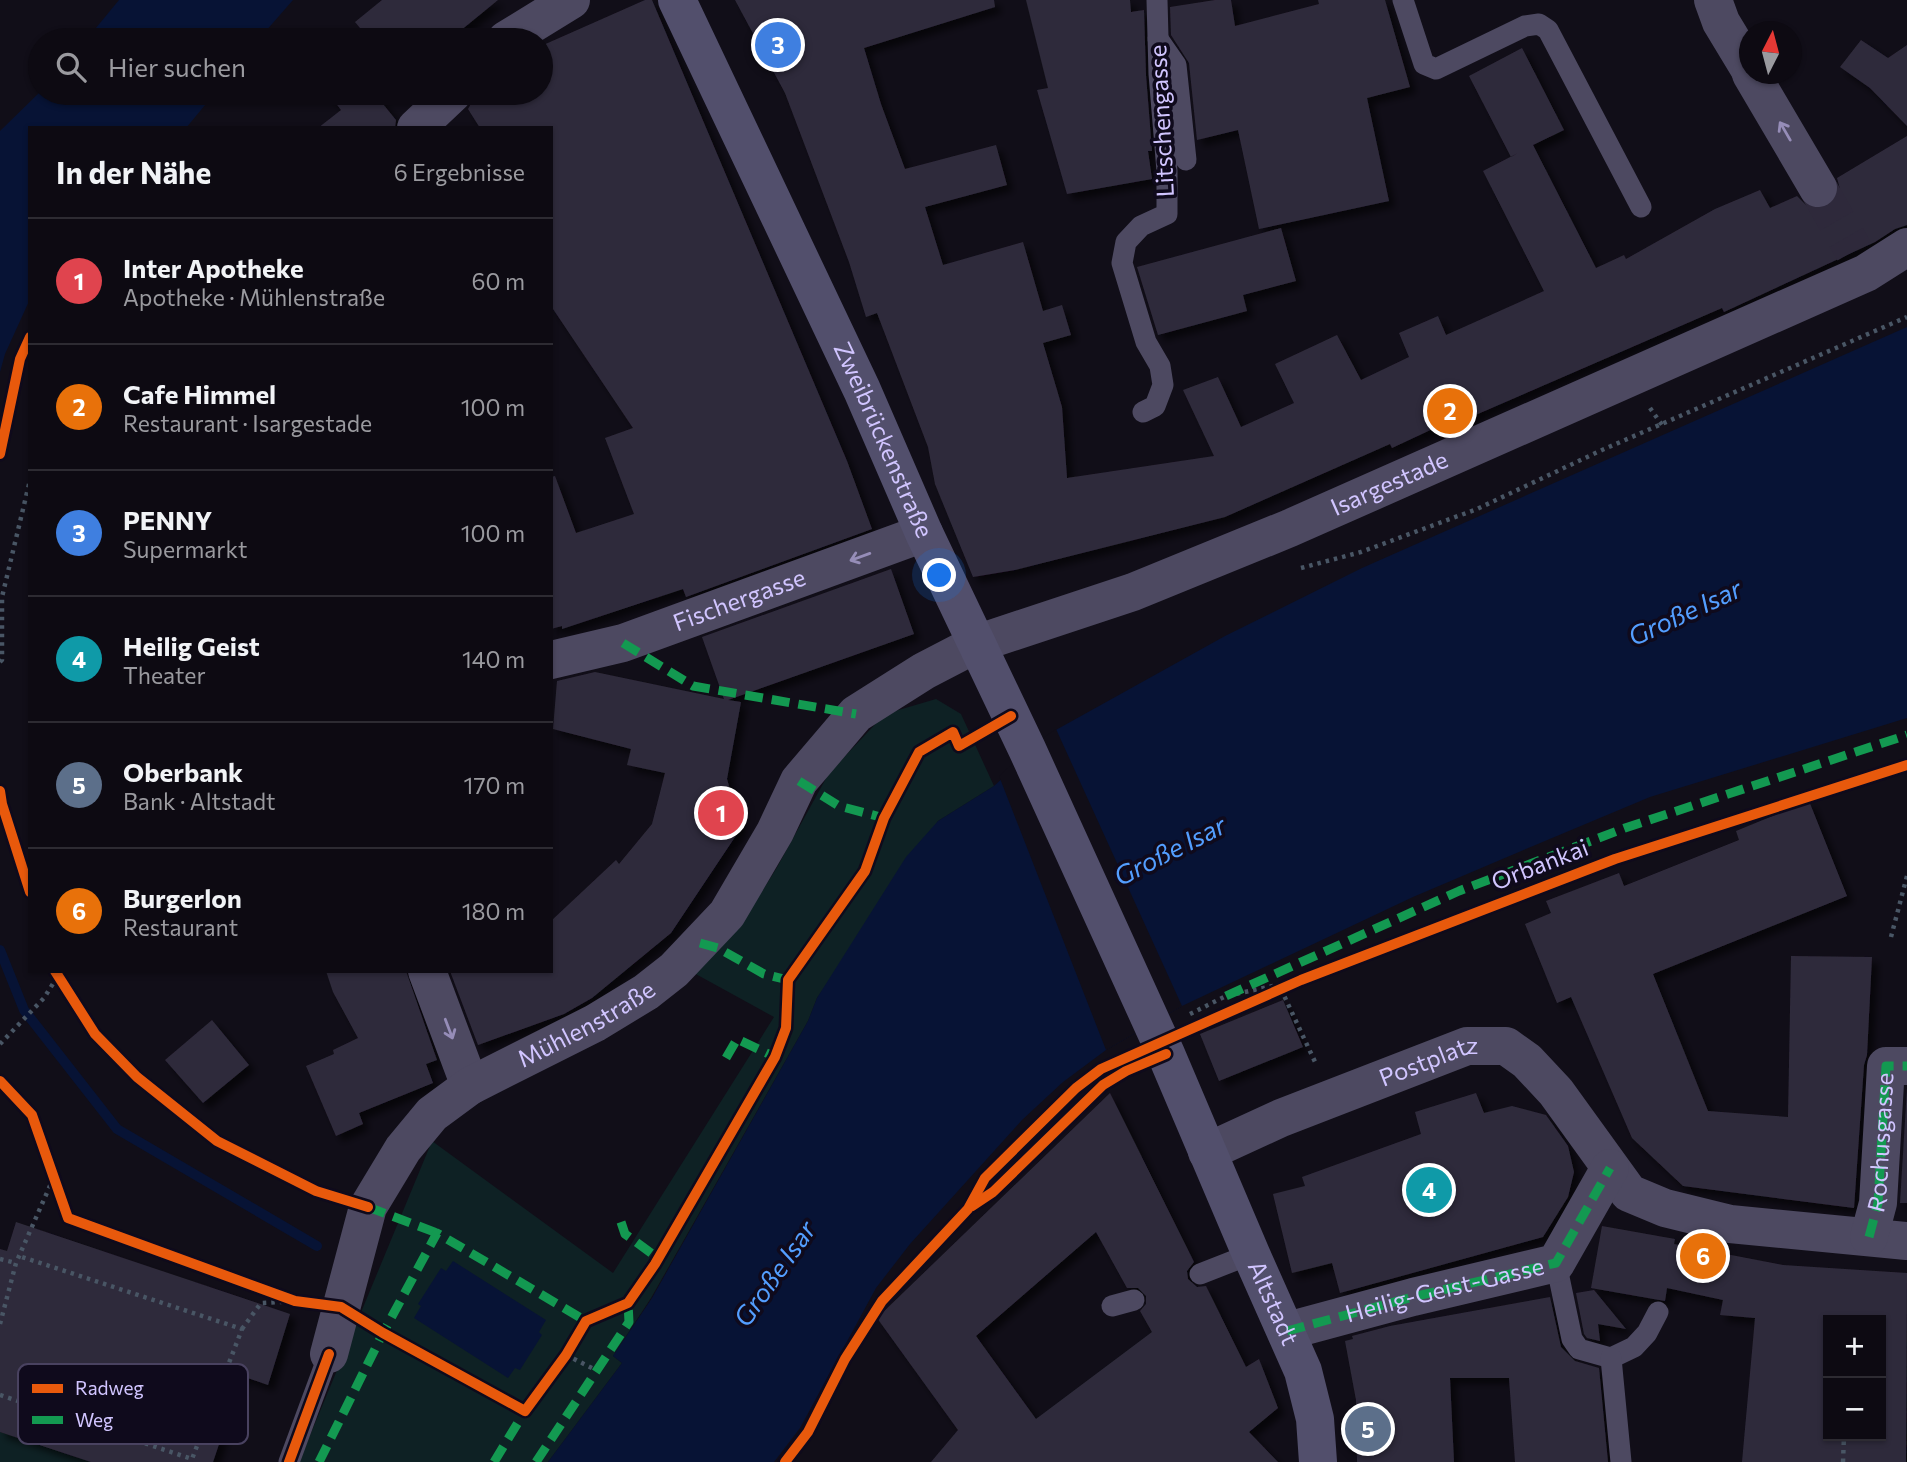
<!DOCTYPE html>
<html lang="de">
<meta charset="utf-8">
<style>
body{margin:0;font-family:Commissioner,sans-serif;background:#1b1820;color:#f1f3f6}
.controls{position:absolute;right:21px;bottom:21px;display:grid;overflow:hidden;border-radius:0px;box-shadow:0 2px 5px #0004}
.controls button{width:63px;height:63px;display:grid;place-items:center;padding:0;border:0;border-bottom:2px solid #2d2b32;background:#0d0a12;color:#f1f3f6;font:35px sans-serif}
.compass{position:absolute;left:1739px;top:21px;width:63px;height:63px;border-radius:50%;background:#0d0a12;box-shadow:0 2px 5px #0004;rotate:6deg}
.you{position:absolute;left:940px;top:576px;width:24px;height:24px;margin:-18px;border:5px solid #fff;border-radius:50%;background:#1a73e8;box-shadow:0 0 0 10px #1a73e833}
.badge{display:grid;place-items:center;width:46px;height:46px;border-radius:50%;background:#8e85ae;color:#fff;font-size:23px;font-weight:700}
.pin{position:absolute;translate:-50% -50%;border:4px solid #fff;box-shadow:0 2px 7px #0006}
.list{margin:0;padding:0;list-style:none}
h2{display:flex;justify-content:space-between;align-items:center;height:91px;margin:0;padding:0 28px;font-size:30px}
h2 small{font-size:23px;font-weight:400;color:#9a9a9f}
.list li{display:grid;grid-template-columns:46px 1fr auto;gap:21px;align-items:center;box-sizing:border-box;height:126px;padding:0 28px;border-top:2px solid #2d2b32}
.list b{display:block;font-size:26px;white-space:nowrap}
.list p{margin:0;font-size:23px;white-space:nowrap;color:#9a9a9f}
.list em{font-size:23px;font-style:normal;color:#9a9a9f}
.icon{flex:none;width:38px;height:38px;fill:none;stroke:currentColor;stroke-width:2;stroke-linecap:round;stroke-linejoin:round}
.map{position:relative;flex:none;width:1907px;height:1462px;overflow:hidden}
.search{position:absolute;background:#0d0a12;box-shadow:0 2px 5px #0004;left:28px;top:28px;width:525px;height:77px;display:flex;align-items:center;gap:18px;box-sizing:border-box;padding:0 24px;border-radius:38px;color:#9a9a9f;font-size:26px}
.panel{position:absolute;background:#0d0a12;box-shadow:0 2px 5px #0004;left:28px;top:126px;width:525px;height:847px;border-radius:0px}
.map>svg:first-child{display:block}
.green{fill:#0e2124}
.water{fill:#071335}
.pier{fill:#110e18}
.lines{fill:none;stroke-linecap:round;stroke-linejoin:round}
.stream{stroke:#071335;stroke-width:10}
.building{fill:#2f2a3b;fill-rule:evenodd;filter:url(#shadow)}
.street-tunnel{stroke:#2e293b;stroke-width:38;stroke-dasharray:38 19;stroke-linecap:butt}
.path{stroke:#495665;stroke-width:4.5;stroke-dasharray:3.5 5;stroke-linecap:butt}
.lane{stroke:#4d4961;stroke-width:21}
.street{stroke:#4d4961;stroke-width:38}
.secondary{stroke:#524f6c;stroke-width:38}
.quiet{stroke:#139951;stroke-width:9;stroke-dasharray:18 9;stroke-linecap:butt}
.cycleway-casing{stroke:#0f0a1c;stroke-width:15}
.cycleway{stroke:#e8590c;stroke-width:10}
.oneway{stroke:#968db8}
.labels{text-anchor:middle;stroke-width:7;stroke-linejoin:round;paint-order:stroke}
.street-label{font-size:24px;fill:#d1c5ff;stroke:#0f0a1c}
.water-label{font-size:26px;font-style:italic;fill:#539eff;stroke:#0f0a1c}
.key{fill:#0f0a1c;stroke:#494260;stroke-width:2}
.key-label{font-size:19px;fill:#d1c5ff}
</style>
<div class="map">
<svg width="1907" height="1462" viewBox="0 0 1907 1462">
<defs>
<filter id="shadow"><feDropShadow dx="6" dy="6" stdDeviation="3.5" flood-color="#0009"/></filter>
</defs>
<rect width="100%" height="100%" fill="#110e18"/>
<g class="green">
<polygon points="936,699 961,714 994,786 938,821 817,998 808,1021 651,1298 613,1356 622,1363 548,1462 299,1462 432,1141 613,1273 774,1017 683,967 752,907 776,869 829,773 885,714"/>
<polygon points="0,1432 91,1462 0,1462"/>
</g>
<g class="water">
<polygon points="119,0 293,0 258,40 86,40"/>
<polygon points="40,92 215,93 186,128 30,128 30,299 5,354 0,372 0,131"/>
<polygon points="1907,327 1907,718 1650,797 1533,846 1413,897 1182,1006 1106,1050 1063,1082 1022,1120 910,1244 876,1288 800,1428 774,1462 548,1462 622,1363 613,1356 652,1298 808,1021 817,998 906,857 938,821 994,786 1054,731 1225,636 1362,568"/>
<polygon points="453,1261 546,1320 539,1332 542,1335 520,1370 515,1368 508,1378 414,1318 421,1306 418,1304 441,1268 446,1271"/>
</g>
<polygon class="pier" points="1056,729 1182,1006 1106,1050 999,776 1036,743"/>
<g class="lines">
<polyline class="stream" points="0,950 24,1010 117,1129 317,1246"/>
</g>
<g class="building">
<polygon points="382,0 498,0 449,40 370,40 355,22"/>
<polygon points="645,0 652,0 847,461 872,529 686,597 683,589 562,629 562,626 551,629 551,477 555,476 576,533 634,514 605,438 633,428 551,306 551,128 480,128 468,109 473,100 485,93 541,93 541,46"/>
<polygon points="735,0 994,0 995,7 864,48 881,104 905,169 996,145 1007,185 925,207 943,265 1023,242 1043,311 1062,305 1071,335 1043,343 1062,407 1067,478 1214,456 1183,390 1218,377 1241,427 1294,403 1275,364 1337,335 1361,380 1409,357 1399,333 1438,316 1446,335 1544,291 1483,171 1518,153 1511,157 1469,76 1522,48 1564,130 1533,145 1596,268 1624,255 1626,259 1715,209 1760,190 1770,208 1797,196 1808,207 1817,210 1828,207 1837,198 1840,189 1837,178 1907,136 1907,225 1895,229 1875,242 1724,312 1722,308 1441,430 1439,426 1392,448 1390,444 1225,517 1015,570 973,577 935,484 928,447 877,313 866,317 849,262 785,93"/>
<polygon points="1026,0 1130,0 1131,12 1144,10 1146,75 1152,151 1148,151 1152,179 1067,194 1037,90 1048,88"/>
<polygon points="1215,0 1231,0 1235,26 1319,4 1318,0 1385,0 1410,87 1367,98 1389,201 1259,229 1238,130 1197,140 1189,63 1171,35 1170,7"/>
<polygon points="1861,40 1888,58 1907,45 1907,126 1870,88 1840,67"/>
<polygon points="328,93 374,93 396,120 395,128 318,128 341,110"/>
<polygon points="1281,228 1296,281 1243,295 1247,311 1158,335 1137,267"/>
<polygon points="891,569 914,634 728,700 741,702 727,779 741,828 671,933 592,998 564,1014 478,1045 450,971 551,971 551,921 616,860 619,864 652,824 665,773 627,765 631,749 553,729 557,681 595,672 724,699 702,637"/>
<polygon points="1809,801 1847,896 1653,974 1708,1111 1788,1117 1791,956 1872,957 1867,1055 1864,1065 1854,1208 1683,1186 1632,1138 1571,997 1557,1003 1525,924 1551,913 1546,901 1619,873 1624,886 1739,840 1736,831"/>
<polygon points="326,971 406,971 437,1060 426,1064 433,1083 359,1113 363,1124 336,1136 306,1066 334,1054 333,1050 358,1038 333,992"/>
<polygon points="1283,1000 1303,1047 1219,1081 1200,1034"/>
<polygon points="212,1020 249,1065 203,1103 165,1060"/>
<polygon points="1907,1088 1907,1203 1900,1203"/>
<path d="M 1110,1093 L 1194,1262 L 1187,1271 L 1188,1279 L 1197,1287 L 1206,1286 L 1246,1367 L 1259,1359 L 1278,1408 L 1249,1432 L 1278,1462 L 931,1462 L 958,1430 L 877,1318 ZM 1096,1232 L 1127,1288 L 1138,1288 L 1146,1296 L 1146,1304 L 1140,1311 L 1152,1332 L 1036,1419 L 976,1336 Z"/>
<polygon points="1476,1093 1484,1113 1512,1106 1546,1115 1568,1146 1574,1172 1568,1197 1543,1237 1340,1293 1332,1263 1292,1273 1273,1194 1305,1186 1302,1177 1421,1134 1415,1112"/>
<polygon points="16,1222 290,1314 268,1385 242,1376 213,1462 91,1462 0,1432 0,1249 7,1251"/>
<path d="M 1602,1226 L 1675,1239 L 1674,1244 L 1783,1265 L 1907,1273 L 1906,1462 L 1742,1462 L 1755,1318 L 1720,1315 L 1723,1300 L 1667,1288 L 1665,1301 L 1591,1288 ZM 1828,1320 L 1881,1320 L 1881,1436 L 1828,1436 Z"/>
<polygon points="1594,1290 1626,1329 1598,1324 1600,1341 1587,1338 1584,1334 1576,1293"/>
<polygon points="1550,1297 1561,1347 1575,1361 1599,1368 1608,1462 1515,1462 1509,1378 1450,1378 1454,1462 1357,1462 1356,1400 1345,1341 1353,1339 1352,1336 1390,1326"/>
</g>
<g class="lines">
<polyline class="street-tunnel" points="1818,188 1854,251"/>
<g class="path">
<polyline points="1650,408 1662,425"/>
<polyline points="1301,568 1361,552 1477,509 1602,450 1907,317"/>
<polyline points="0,662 2,660 2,597 30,480"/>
<polyline points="953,732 959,746"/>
<polyline points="1891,937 1907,876"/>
<polyline points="1281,989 1316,1064"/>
<polyline points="1190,1014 1226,996 1301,980"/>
<polyline points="0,1044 44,998 61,971"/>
<polyline points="0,1259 16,1263"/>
<polyline points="0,1324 16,1263 53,1179"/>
<polyline points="242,1329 261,1303 295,1301"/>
<polyline points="566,1355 596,1370"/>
<polyline points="0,1395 192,1459 242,1329 19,1256"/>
<polyline points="1843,1462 1844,1436"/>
</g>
<g class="lane">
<polyline points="1403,0 1424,64 1436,69 1525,26 1539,24 1548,30 1641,207"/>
<polyline points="1158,39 1176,65 1186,160"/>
<polyline points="1143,412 1155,406 1163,385 1160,366 1146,342 1122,263 1126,242 1141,226 1167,214 1167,171 1159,74 1157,0"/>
<polyline points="1556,1263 1572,1339 1579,1349 1611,1358 1634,1347 1647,1333 1658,1312"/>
<polyline points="1200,1274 1251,1254"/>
<polyline points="1112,1306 1134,1300"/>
<polyline points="1611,1358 1621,1462"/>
<polyline points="289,1462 329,1354"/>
</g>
<g class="street">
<polyline points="1713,0 1721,22 1750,70"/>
<polyline points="506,40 571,0"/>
<polyline points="1751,74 1818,188"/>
<polyline points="416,128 453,93"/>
<path id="s1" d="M 551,660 L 623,643 L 924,533"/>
<polyline points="427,971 470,1086"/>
<path id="s2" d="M 1207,1152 L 1281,1118 L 1467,1046 L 1506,1046 L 1527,1061 L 1556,1092 L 1629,1193 L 1665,1208 L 1730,1224 L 1907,1241"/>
<path id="s3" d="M 1869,1237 L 1878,1203 L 1886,1066 L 1907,1066"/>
<polyline points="1287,1331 1413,1297 1556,1263 1610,1168"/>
<path id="s4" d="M 329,1354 L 368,1207 L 403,1149 L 432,1114 L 470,1086 L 595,1023 L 646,992 L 674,970 L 727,914 L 775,832 L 799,781 L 856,714 L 924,671 L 976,644 L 1133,592 L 1290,528 L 1866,273 L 1907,247"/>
</g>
<path class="secondary" id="s5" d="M 677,0 L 862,390 L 924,533 L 1027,749 L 1166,1054 L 1251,1254 L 1303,1371 L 1315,1419 L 1318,1462"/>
<g class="quiet">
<polyline points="623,643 693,686 856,714"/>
<polyline points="799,781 839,806 884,818"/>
<polyline points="700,943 718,948 764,974 788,980"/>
<polyline points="1226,996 1459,891 1625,828 1907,735"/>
<polyline points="726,1058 737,1039 775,1057"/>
<polyline points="368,1207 437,1233"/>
<polyline points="621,1222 625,1234 658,1258"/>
<polyline points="1869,1237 1878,1203 1886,1066 1907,1066"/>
<path id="s6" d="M 1287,1331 L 1413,1297 L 1556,1263 L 1610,1168"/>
<polyline points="319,1462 383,1333 437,1233 586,1321"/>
<polyline points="494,1462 525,1411"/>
<polyline points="536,1462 629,1322 628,1303"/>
</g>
<g class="cycleway-casing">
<g id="cycleway">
<polyline points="0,454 20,359 30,337"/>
<polyline points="0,791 2,804 30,892"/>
<polyline points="55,971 95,1034 137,1077 217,1141 316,1191 368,1207"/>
<polyline points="0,1081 32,1115 68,1218 295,1301 341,1307 383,1333 525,1411 566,1355 586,1321 628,1303 655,1264 775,1057 786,1028 788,980 865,871 884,818 919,752 953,732 959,746 1011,716"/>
<polyline points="972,1206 993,1192 1103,1085 1126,1071 1166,1054"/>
<polyline points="289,1462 329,1354"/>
<polyline points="785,1462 808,1432 845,1359 882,1301 968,1209 985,1178 1076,1088 1101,1069 1301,980 1615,859 1907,765"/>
</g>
</g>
<use href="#cycleway" class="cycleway"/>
</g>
<defs><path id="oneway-shaft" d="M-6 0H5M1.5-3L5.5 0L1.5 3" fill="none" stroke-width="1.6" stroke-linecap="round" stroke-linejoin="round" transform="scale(1.75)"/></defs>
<g class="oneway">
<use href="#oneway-shaft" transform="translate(1785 131) rotate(-120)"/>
<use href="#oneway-shaft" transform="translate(860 557) rotate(160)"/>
<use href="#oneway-shaft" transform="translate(449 1029) rotate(69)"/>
</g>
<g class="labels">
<g class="street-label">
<text transform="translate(1162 121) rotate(-93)" y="8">Litschengasse</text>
<text dy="8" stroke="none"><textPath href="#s5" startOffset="486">Zweibrückenstraße</textPath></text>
<text dy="8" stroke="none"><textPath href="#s4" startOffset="1447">Isargestade</textPath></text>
<text dy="8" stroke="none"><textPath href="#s1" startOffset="198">Fischergasse</textPath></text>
<text transform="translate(1540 865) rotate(-21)" y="8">Orbankai</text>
<text dy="8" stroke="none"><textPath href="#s4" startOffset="444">Mühlenstraße</textPath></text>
<text dy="8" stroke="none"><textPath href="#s2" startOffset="240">Postplatz</textPath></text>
<text dy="8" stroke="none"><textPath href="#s3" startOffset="96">Rochusgasse</textPath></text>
<text dy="8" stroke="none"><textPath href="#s6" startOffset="163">Heilig-Geist-Gasse</textPath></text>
<text dy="8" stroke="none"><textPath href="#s5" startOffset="1433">Altstadt</textPath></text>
</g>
<g class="water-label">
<text transform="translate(1685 613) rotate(-25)" y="9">Große Isar</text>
<text transform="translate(1170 851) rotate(-27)" y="9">Große Isar</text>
<text transform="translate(775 1274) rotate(-55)" y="9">Große Isar</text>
</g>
</g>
<rect x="18" y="1364" width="230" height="80" rx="10" class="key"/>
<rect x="32" y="1384" width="31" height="9" fill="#e8590c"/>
<rect x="32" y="1416" width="31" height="8" fill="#139951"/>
<g class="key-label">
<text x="75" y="1395">Radweg</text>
<text x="75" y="1427">Weg</text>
</g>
</svg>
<div class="controls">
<button>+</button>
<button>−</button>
</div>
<svg class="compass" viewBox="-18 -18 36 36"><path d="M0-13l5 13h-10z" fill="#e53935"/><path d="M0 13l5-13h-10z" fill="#9a9a9f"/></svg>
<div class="you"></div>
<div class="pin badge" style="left:721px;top:813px;background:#e0444e">1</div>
<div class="pin badge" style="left:1450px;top:411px;background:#e8710a">2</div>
<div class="pin badge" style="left:778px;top:45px;background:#3f7fe0">3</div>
<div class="pin badge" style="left:1429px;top:1190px;background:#0f9aa8">4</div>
<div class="pin badge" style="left:1368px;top:1429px;background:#5c6f8a">5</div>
<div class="pin badge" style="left:1703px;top:1256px;background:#e8710a">6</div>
<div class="search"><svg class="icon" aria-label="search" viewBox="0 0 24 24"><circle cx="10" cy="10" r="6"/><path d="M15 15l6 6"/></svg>Hier suchen</div>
<section class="panel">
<h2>In der Nähe<small>6 Ergebnisse</small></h2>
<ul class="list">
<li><span class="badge" style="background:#e0444e">1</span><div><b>Inter Apotheke</b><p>Apotheke · Mühlenstraße</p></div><em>60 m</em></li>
<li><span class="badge" style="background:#e8710a">2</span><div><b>Cafe Himmel</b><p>Restaurant · Isargestade</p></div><em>100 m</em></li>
<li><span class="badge" style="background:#3f7fe0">3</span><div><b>PENNY</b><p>Supermarkt</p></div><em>100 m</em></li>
<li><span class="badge" style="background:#0f9aa8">4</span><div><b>Heilig Geist</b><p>Theater</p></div><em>140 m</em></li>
<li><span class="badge" style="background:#5c6f8a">5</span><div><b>Oberbank</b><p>Bank · Altstadt</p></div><em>170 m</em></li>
<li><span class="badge" style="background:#e8710a">6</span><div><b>Burgerlon</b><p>Restaurant</p></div><em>180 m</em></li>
</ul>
</section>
</div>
